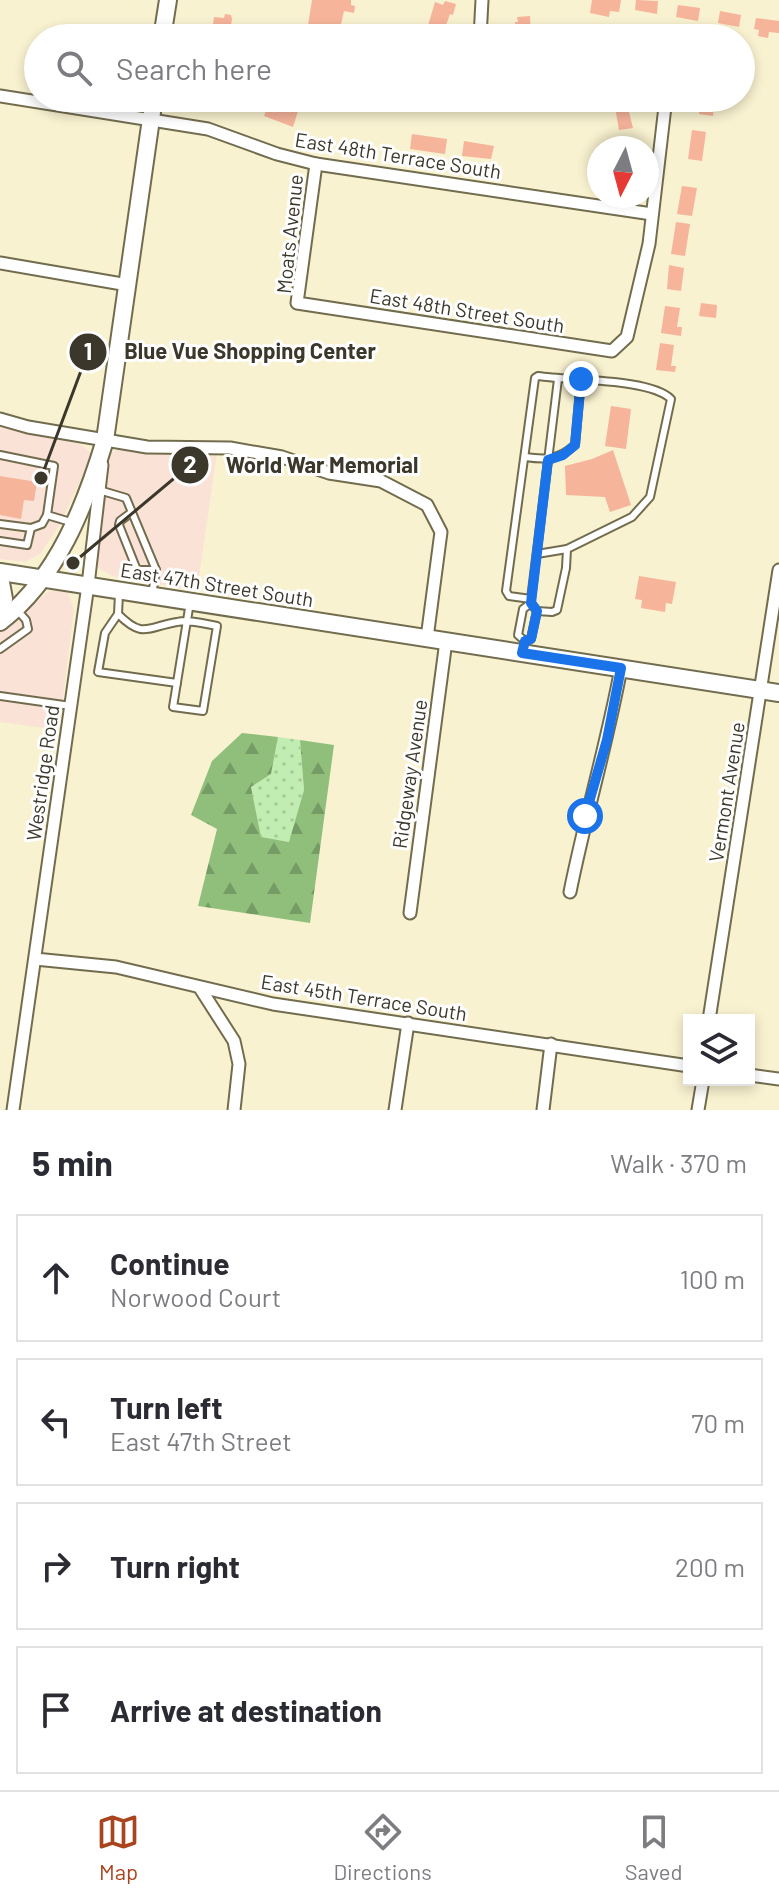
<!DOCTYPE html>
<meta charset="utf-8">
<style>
body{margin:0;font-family:Barlow,sans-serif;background:#f7f7f7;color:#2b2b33}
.controls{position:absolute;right:24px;bottom:24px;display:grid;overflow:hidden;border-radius:0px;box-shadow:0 4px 12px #0003}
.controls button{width:72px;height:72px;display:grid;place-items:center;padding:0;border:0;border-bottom:2px solid #e1e1e2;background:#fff;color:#2b2b33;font:40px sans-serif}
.compass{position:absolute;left:587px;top:136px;width:72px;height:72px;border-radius:50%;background:#fff;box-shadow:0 4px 12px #0003;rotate:186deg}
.stop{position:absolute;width:24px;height:24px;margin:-18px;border:6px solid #1a73e8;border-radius:50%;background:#fff}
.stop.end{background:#1a73e8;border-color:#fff;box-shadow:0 2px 8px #0008}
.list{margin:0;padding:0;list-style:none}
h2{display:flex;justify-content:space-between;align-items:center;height:104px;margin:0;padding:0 32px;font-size:34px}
h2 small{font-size:26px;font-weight:400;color:#7c7c81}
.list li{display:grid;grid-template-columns:52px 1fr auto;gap:24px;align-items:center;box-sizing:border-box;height:128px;margin:0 16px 16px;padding:0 16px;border:2px solid #e1e1e2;border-radius:0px}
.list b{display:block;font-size:30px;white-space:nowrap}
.list p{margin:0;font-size:26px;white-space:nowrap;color:#7c7c81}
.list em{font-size:26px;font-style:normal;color:#7c7c81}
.icon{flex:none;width:44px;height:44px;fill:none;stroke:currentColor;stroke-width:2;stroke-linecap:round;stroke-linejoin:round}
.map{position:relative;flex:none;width:779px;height:1110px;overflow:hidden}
.search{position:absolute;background:#fff;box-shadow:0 4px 12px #0003;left:24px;right:24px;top:24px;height:88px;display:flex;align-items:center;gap:20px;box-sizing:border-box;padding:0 28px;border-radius:44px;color:#7c7c81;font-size:30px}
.sheet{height:680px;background:#fff}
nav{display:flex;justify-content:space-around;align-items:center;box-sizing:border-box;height:112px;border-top:2px solid #e1e1e2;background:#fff;font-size:22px;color:#7c7c81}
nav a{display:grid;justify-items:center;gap:4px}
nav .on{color:#aa441e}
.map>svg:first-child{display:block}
.commercial{fill:#fae2d7}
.grass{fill:url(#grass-dots)}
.forest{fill:url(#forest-firs)}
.building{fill:#f6b49b}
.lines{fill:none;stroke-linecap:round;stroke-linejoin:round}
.lane-casing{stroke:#726c4e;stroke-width:10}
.street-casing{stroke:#726c4e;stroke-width:15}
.secondary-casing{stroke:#726c4e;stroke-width:20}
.lane{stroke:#fff;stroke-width:6}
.street{stroke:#fff;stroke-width:11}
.secondary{stroke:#fff;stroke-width:16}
.route{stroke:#1a73e8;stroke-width:10}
.labels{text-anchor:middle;stroke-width:6;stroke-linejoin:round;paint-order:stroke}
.street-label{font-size:20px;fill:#3b382b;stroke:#fefefe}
.leader{fill:none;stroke:#3b382b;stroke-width:3}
.callout-dot{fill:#3b382b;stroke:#fefefe;stroke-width:3}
.mark-label{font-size:24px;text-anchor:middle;font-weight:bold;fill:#fff}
.callout-label{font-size:22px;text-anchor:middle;font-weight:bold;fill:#3b382b;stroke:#fefefe;stroke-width:6;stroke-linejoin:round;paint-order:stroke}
</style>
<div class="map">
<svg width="779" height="1110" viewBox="0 0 779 1110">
<defs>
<pattern id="grass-dots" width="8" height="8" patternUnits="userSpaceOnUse" patternTransform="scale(2)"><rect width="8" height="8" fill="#c2edb2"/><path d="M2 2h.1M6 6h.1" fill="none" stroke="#a8cc99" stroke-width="1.8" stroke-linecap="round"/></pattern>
<pattern id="forest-firs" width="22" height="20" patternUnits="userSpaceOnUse" patternTransform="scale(2)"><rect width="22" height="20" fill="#8fbf7b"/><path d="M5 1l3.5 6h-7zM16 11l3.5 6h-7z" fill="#769c65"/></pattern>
</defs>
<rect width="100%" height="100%" fill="#f9f2d0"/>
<g class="commercial">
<polygon points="0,427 80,444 90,452 90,460 59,526 40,554 25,562 0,559"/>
<polygon points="118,449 159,454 217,453 197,591 112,576 97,567 95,559 108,462 110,454"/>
<polygon points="60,590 68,593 74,610 59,730 0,722 0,632 49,591"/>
</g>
<polygon class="grass" points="278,737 300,740 304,790 290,842 261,838 251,787 271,773"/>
<polygon class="forest" points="242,733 278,737 271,774 251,787 261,837 289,842 304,790 300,740 334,745 310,923 198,906 217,829 191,815 212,761"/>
<g class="building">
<polygon points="312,0 351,0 351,5 355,6 354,13 344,11 338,38 306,38"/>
<polygon points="592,0 621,0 619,12 610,11 609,17 590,13"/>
<polygon points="636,0 658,1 657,14 635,10"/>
<polygon points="445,1 456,4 453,15 450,14 443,34 427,29 435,2 443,5"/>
<polygon points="678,5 700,8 698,21 676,17"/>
<polygon points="720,11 741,15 739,27 718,23"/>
<polygon points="225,14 231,15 232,19 229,38 215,38 217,25 213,25 214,17 224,18"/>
<polygon points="530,16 531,38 516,38 515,22 518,22 517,17"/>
<polygon points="756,18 779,21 779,33 769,32 768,38 758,36 759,30 754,29"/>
<polygon points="701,98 715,98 713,116 699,114"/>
<polygon points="626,100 633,128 619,130 614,102"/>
<polygon points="269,102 298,111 293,127 264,116"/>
<polygon points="692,130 706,132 702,161 688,159"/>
<polygon points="412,134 447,139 445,154 410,149"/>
<polygon points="464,141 494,146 491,159 462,156"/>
<polygon points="682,186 697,188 692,216 677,214"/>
<polygon points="676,222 690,224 685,256 671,254"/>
<polygon points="669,265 684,268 681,291 667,289"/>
<polygon points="701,303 717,305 716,318 699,316"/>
<polygon points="665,306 680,308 677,327 682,327 681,336 661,333"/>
<polygon points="660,343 674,345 671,366 676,366 675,372 656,370"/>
<polygon points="611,406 631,409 626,449 605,446"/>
<polygon points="613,450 631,505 610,512 605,497 566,495 565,466 592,459"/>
<polygon points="0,476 37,482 34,501 24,500 21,519 0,515"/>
<polygon points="639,576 676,582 672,604 666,603 665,612 641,608 642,600 635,599"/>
</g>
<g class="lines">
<g class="lane-casing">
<g id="lane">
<polyline points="0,455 54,466 47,515 74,523"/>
<path d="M 525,457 C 546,460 558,460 575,445 L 581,379"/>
<polyline points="99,490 126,498 156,570 152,595"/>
<polyline points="132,512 120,521 119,525 137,570 156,570"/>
<polyline points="0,524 31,528"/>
<polyline points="0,541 27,545 31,528 42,524 47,515"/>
<path d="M 119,594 L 118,614 C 143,639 147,627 177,622 C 189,619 205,624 217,626 L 203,711 L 173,707 L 190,602"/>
<path d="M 531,599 L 509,596 L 506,591 L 535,378 L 538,376 C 570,381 650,378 671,399 L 650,497 L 632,517 L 567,549 L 537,554"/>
<polyline points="537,611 552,612 557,610 566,568 567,549"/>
<polyline points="118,614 105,633 98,672 177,683"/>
<polyline points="525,641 518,635 523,609 531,603"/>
<polyline points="0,649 28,629 26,620 18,611"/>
<polyline points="522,653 525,641 531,639 537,611 531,603 531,599 558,379"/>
<polyline points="0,696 71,706"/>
</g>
</g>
<g class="street-casing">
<g id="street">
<polyline points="480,38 482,0"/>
<polyline points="0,96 208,129 277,154 316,164 652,214"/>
<polyline points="316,164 297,303 612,351 627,337 649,244 666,98"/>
<polyline points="0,263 128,285"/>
<polyline points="0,419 28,427 147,447 230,448 282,457 329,473 381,481 427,505 441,532 427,638"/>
<path d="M 570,892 C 585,817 607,744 621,668"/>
<polyline points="410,913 446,641"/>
<polyline points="35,959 116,967 273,1004 689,1066"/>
<polyline points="200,988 234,1041 239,1064 234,1110"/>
<polyline points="709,1020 779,570"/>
<polyline points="749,1075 779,1079"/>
<polyline points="13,1110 88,585 102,465"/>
<polyline points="395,1110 408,1023"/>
<polyline points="543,1110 551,1044"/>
<polyline points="698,1110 703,1080"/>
</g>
</g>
<g class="secondary-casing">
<g id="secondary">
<polyline points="162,38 168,0"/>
<polyline points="0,572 779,693"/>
<polyline points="0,577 4,599 1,621"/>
<path d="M 0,622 C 57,579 85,506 105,440 L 154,98"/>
</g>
</g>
<use href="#lane" class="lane"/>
<use href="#street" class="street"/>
<use href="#secondary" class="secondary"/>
</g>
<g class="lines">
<polyline class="route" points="581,379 575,445 563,455 548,460 531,603 537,611 531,639 525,641 522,653 621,668 607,740 585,816"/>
</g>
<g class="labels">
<g class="street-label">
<text transform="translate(398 156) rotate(9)" y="7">East 48th Terrace South</text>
<text transform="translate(290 234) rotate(-84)" y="7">Moats Avenue</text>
<text transform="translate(467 311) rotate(9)" y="7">East 48th Street South</text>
<text transform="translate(217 585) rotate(9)" y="7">East 47th Street South</text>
<text transform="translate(43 773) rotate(-82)" y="7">Westridge Road</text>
<text transform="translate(410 774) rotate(-82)" y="7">Ridgeway Avenue</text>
<text transform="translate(727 792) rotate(-81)" y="7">Vermont Avenue</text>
<text transform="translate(364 998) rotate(9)" y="7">East 45th Terrace South</text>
</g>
</g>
<path class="leader" d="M41 478L88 352M73 563L190 465"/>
<g class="callout-dot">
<circle cx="41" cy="478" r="8"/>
<circle cx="73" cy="563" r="8"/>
<circle cx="88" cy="352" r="20"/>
<circle cx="190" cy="465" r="20"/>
</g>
<g class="mark-label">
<text x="88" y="360">1</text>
<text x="190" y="473">2</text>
</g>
<g class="callout-label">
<text x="250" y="359">Blue Vue Shopping Center</text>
<text x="322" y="473">World War Memorial</text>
</g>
</svg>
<div class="controls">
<button><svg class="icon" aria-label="layers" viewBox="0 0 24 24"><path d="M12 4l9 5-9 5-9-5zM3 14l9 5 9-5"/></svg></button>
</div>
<svg class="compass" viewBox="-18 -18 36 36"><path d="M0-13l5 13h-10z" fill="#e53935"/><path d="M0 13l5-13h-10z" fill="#7c7c81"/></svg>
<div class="stop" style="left:585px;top:816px"></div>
<div class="stop end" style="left:581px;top:379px"></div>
<div class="search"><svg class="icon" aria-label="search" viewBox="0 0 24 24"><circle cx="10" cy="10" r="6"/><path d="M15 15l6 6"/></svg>Search here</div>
</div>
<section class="sheet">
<h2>5 min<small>Walk · 370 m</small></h2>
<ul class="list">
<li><svg class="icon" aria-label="ahead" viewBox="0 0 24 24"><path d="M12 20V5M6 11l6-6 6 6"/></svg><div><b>Continue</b><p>Norwood Court</p></div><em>100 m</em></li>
<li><svg class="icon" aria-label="left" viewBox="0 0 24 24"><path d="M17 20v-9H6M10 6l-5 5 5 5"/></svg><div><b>Turn left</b><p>East 47th Street</p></div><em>70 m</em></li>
<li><svg class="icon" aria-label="right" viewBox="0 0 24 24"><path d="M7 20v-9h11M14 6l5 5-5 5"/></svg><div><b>Turn right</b></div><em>200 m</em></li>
<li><svg class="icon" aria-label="arrive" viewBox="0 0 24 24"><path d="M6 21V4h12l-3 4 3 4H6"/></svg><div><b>Arrive at destination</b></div></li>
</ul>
</section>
<nav>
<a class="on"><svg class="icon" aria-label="map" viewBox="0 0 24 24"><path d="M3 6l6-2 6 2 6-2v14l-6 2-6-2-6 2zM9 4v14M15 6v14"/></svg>Map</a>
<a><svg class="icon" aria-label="directions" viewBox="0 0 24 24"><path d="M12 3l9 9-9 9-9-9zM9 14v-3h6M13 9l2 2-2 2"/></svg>Directions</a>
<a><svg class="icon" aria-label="saved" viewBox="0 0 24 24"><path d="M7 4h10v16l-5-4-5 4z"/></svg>Saved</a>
</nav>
